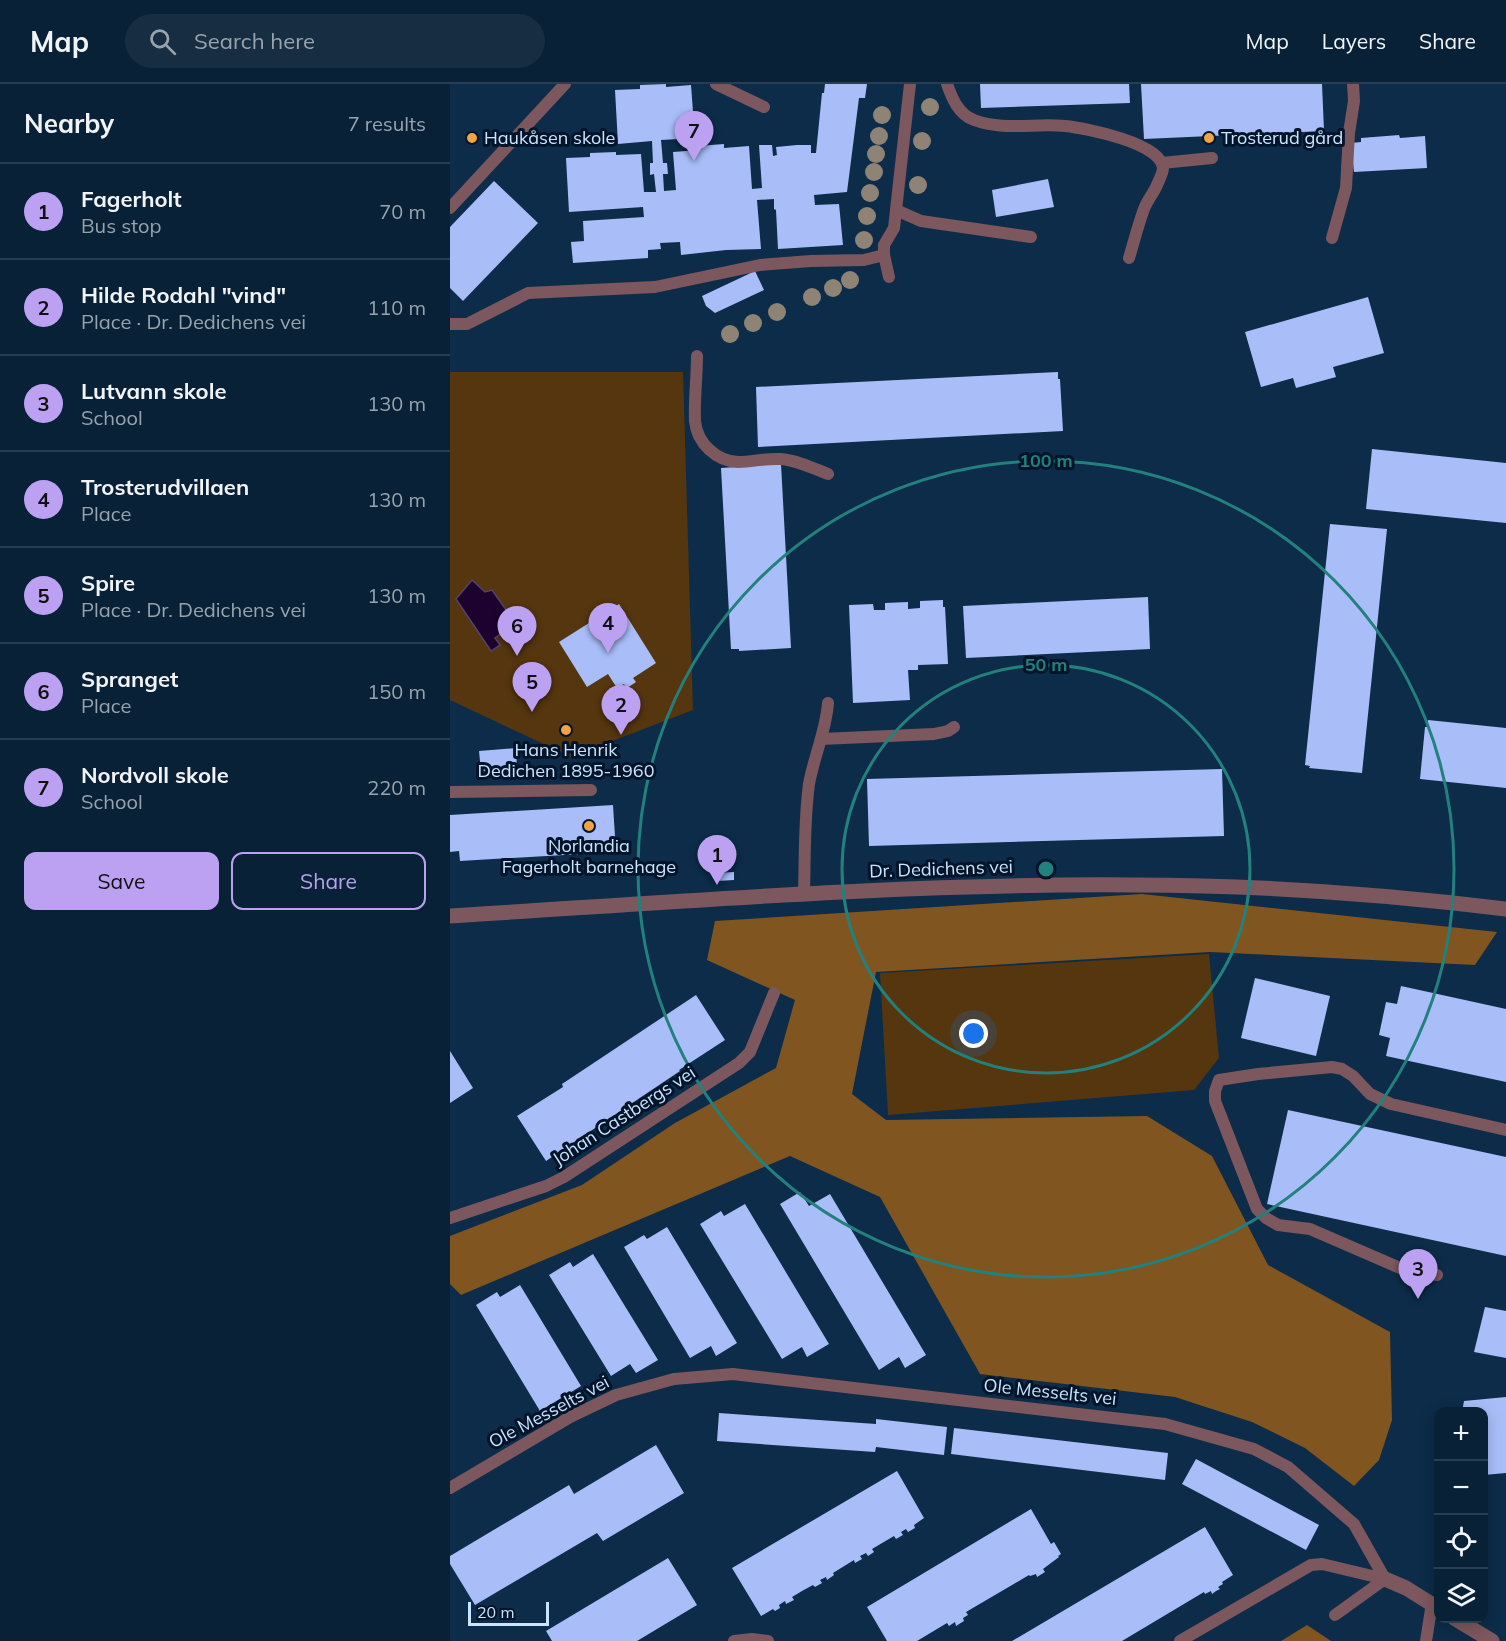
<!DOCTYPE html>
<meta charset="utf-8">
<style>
body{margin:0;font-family:Mulish,sans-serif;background:#172e42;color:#f1f3f6}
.controls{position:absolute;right:18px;bottom:18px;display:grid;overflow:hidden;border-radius:12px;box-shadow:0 3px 15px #0003}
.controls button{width:54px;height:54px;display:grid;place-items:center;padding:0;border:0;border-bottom:2px solid #293e52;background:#092137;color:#f1f3f6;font:30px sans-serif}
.scale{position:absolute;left:18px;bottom:15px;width:81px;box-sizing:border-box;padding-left:6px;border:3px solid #cbe4fd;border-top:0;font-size:16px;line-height:21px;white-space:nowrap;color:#cbe4fd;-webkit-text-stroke:4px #00142a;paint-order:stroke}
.you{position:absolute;left:524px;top:950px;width:21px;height:21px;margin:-15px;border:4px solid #fff;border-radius:50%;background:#1a73e8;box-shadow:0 0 0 9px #1a73e833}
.badge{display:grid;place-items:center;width:39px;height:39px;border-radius:50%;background:#bca0f2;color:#111;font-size:20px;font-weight:700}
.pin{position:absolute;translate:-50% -50px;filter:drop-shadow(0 2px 3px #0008)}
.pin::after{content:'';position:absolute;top:32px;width:21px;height:18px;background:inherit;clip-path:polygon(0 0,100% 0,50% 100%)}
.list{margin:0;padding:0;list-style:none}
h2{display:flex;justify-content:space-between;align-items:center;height:78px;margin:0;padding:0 24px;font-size:26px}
h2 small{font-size:20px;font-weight:400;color:#99a3ad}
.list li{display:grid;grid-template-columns:39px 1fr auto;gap:18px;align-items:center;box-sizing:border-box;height:96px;padding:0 24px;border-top:2px solid #293e52}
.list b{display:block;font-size:22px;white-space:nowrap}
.list p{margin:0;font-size:20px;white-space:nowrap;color:#99a3ad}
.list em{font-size:20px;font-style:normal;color:#99a3ad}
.actions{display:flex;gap:12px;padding:18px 24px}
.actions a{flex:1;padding:14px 0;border:2px solid #bca0f2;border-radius:12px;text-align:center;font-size:21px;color:#bca0f2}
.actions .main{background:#bca0f2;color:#111}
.icon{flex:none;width:33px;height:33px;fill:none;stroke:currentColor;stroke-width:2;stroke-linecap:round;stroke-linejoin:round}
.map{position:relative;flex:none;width:1056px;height:1557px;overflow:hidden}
header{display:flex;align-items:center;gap:36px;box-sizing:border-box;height:84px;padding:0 30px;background:#092137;border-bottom:2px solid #293e52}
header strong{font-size:28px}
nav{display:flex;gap:33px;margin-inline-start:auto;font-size:21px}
.search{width:420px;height:54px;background:#172e42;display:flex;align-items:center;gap:15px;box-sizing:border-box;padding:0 21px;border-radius:33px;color:#99a3ad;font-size:22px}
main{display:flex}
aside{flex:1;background:#092137}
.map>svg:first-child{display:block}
.green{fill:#55360e}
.forest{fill:#805520}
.water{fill:#1d012e;stroke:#51456c;stroke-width:1.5}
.building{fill:#a9bef9}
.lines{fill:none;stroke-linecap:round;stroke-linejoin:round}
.service{stroke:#7c575d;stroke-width:12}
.tertiary{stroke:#7c575d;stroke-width:15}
.tree{fill:#8e8374}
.ring{fill:none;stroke:#22817c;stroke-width:3}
.poi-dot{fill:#f3a442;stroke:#00142a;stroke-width:2}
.labels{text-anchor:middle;stroke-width:6;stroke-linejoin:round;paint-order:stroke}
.poi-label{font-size:18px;fill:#cbe4fd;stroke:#00142a;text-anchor:start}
.street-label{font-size:18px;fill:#cbe4fd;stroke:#00142a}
.centre{fill:#22817c;stroke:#00142a;stroke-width:3}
.ring-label{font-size:18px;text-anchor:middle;font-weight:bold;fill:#22817c;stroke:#00142a;stroke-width:6;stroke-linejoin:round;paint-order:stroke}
</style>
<header>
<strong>Map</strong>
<div class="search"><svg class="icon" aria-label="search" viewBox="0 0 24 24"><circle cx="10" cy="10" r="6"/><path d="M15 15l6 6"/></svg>Search here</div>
<nav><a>Map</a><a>Layers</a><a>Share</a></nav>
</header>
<main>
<aside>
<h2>Nearby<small>7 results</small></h2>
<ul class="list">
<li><span class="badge">1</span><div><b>Fagerholt</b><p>Bus stop</p></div><em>70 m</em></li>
<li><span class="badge">2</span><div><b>Hilde Rodahl &quot;vind&quot;</b><p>Place · Dr. Dedichens vei</p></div><em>110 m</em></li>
<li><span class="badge">3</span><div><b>Lutvann skole</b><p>School</p></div><em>130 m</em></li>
<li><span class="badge">4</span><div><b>Trosterudvillaen</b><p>Place</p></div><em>130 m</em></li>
<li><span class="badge">5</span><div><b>Spire</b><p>Place · Dr. Dedichens vei</p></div><em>130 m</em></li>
<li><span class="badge">6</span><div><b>Spranget</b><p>Place</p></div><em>150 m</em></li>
<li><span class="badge">7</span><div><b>Nordvoll skole</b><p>School</p></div><em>220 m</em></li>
</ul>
<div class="actions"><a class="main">Save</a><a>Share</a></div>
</aside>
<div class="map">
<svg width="1056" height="1557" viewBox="0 0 1056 1557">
<rect width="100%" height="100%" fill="#0c2c49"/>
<g class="green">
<polygon points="0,288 233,288 243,626 121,673 0,616"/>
<polygon points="759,870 769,974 744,1006 438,1031 430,889"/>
</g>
<g class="forest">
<polygon points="692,810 1047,848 1025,881 760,868 426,888 402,1010 436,1036 697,1032 762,1072 818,1181 940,1248 942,1336 929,1376 904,1402 855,1364 802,1338 725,1313 530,1290 430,1113 340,1072 11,1211 0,1200 0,1152 132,1101 225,1039 326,984 345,916 257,876 265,837"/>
<polygon points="857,1541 881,1557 831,1557"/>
</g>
<polygon class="water" points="22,496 35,508 42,506 71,547 62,554 56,546 45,554 50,561 41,567 6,515"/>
<g class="building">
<polygon points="216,0 216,3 241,1 245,54 211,56 213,79 217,79 218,90 213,90 214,107 226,106 223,68 249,66 248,62 274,60 274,64 299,62 302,105 312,104 309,61 322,61 323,72 327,71 326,63 347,61 361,61 361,69 366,69 372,9 374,9 375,0 417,0 415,14 409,14 397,108 364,111 365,121 389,120 393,161 328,165 326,126 324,125 324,115 307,116 311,165 276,166 231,171 230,158 210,159 211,165 198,166 198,174 123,179 121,158 134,157 133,137 194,133 193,123 119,128 116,74 140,73 140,69 166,68 166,71 191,70 194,108 206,108 204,90 200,91 200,79 203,79 202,57 168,60 165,6 190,5 190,1"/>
<polygon points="530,0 679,0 680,19 531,24"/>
<polygon points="691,0 872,0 874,47 694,55"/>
<polygon points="949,51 950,54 975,52 977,84 904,88 901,59 911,58 911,54"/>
<polygon points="598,95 604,123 546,133 542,106"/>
<polygon points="44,97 88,139 13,217 0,204 0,143"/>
<polygon points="305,187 314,206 265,229 256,222 252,212"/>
<polygon points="918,213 934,269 883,283 886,293 846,304 843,294 811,303 795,248"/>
<polygon points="608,288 608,295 610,295 613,347 308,363 306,303"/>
<polygon points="922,365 1056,379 1056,439 916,425"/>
<polygon points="331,380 341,564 289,567 289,565 281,565 271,384"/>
<polygon points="880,440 937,445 912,689 859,684 860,682 855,681"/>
<polygon points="698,513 700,565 516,574 513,522"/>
<polygon points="493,516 493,523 495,523 498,580 468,581 468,586 458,586 460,616 403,619 399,521 423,520 424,526 435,526 435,519 458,518 458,525 470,524 470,517"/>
<polygon points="169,520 206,579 183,594 186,598 177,604 174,600 167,604 158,590 137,603 109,558"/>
<polygon points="978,636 1056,644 1056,704 970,695 975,643 977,643"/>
<polygon points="66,664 67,685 31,687 29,667"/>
<polygon points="772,685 774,752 419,762 417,695"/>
<polygon points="163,721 166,768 10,777 9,767 0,768 0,731"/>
<polygon points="284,788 284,796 267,797 266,789"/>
<polygon points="805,894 880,912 866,972 791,954"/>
<polygon points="951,902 1056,925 1056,998 936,972 940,954 929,951 936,918 947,920"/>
<polygon points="246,911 275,956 229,986 230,987 96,1077 67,1032 113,1003 112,1000"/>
<polygon points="0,967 23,1004 0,1019"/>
<polygon points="838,1026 1056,1073 1056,1172 817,1120"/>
<polygon points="350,1108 359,1122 380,1110 476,1271 455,1284 449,1273 429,1286 330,1120"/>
<polygon points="295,1120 379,1260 357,1273 352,1263 332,1275 250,1140 271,1127 274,1132"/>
<polygon points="217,1143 287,1259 266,1272 261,1262 240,1274 174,1163 194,1151 197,1155"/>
<polygon points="143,1170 208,1276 186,1289 180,1280 161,1292 99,1191 120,1178 123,1183"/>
<polygon points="70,1201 131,1302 90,1327 26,1221 47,1208 50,1213"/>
<polygon points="1035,1223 1056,1227 1056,1274 1024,1268"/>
<polygon points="1056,1313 1056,1389 1034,1391 1034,1328 1012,1328 1014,1317"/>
<polygon points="269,1329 426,1340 426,1335 497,1343 494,1371 426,1363 425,1368 267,1357"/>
<polygon points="504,1344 718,1369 715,1396 501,1370"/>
<polygon points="206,1361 234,1409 153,1457 147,1449 25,1521 0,1480 0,1472 119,1401 124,1410"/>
<polygon points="746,1375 869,1441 856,1466 732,1400"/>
<polygon points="447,1387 474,1434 464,1441 465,1444 458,1448 456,1445 451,1448 453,1451 446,1455 444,1452 422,1465 424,1468 418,1472 416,1469 410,1472 412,1475 405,1479 404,1476 383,1489 384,1491 377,1496 376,1493 370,1496 372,1499 365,1503 363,1501 352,1507 342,1513 344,1516 336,1520 335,1517 329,1521 330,1524 325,1527 323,1525 311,1532 282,1484"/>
<polygon points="581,1425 601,1460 604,1458 611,1470 608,1472 609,1473 593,1485 595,1488 587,1493 586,1490 580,1492 579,1491 516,1528 518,1531 513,1534 514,1537 506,1542 505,1538 499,1542 497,1539 467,1557 437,1557 417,1523"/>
<polygon points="755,1443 783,1491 772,1498 773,1500 768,1503 770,1505 766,1507 762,1510 761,1507 755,1510 754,1508 672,1557 562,1557"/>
<polygon points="218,1474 247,1521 187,1557 102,1557 96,1547"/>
</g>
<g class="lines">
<g class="service">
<polyline points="266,0 314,23"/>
<polyline points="460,0 446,126 471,137 581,153"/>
<path d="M 497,0 C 502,14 508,30 524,36 C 553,47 585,39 615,42 C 635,44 712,59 713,84 C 713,89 709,96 707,101 C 703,110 697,117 694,125 C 688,141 684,158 679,174"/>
<polyline points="712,79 762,74"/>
<polyline points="0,124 115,0"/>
<polyline points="882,154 896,104 899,49 904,17 903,0"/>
<polyline points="439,193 434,171 434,161 444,144 446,126"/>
<polyline points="0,240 17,240 78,209 205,203 310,181 361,177 414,176 434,171"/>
<path d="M 247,272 C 247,293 244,315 245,337 C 247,359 266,377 288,378 C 302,378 316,374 330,375 C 346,376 363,384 378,390"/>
<polyline points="371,655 484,650 498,647 504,643"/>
<polyline points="0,708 141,706"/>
<path d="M 354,810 C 355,773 354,737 359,700 C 364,672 376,647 378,619"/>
<polyline points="0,1134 96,1102 114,1093 289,979 300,968 324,909"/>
<polyline points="987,1191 957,1187 860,1145 828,1141 816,1134 807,1125 765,1017 765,1007 769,996 808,990 882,983 892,985 903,992 920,1010 941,1020 1056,1046"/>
<polyline points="0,1404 120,1333 166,1311 224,1295 283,1290 715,1340 804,1365 838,1383 904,1440 935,1495"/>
<polyline points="885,1531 935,1495"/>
<polyline points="284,1557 302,1555 318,1557"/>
<polyline points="730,1557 861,1481 872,1480 935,1495"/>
<polyline points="976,1557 982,1519"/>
</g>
<g class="tertiary">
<path d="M 0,832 C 228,818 456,799 685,801 C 808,801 933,810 1056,825"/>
<polyline points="935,1495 956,1504 988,1524"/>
<polyline points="1004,1534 1042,1557"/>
</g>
</g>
<g class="tree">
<circle cx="480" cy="23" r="9"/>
<circle cx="432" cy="31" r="9"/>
<circle cx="429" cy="52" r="9"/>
<circle cx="472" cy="57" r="9"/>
<circle cx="426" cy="70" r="9"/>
<circle cx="424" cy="88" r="9"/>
<circle cx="468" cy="101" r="9"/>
<circle cx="420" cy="109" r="9"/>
<circle cx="417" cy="132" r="9"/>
<circle cx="414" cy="156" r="9"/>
<circle cx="400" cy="196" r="9"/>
<circle cx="383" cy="204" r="9"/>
<circle cx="362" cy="213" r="9"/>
<circle cx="327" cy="228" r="9"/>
<circle cx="303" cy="239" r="9"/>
<circle cx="280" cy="250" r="9"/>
</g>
<g class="ring">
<circle cx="596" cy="785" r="204"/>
<circle cx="596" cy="785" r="408"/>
</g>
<g class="poi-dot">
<circle cx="22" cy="54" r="6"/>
<circle cx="759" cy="54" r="6"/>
<circle cx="116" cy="646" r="6"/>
<circle cx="139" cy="742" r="6"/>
</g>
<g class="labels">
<g class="poi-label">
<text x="34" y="60">Haukåsen skole</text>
<text x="771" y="60">Trosterud gård</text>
<text x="116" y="672" text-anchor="middle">Hans Henrik<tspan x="116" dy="21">Dedichen 1895-1960</tspan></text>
<text x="139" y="768" text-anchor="middle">Norlandia<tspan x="139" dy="21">Fagerholt barnehage</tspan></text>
</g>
<g class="street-label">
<text transform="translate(491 785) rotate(-2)" y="6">Dr. Dedichens vei</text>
<text transform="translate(174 1032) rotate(-33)" y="6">Johan Castbergs vei</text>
<text transform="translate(600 1308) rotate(6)" y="6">Ole Messelts vei</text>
<text transform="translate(99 1328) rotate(-28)" y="6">Ole Messelts vei</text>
</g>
</g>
<circle cx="596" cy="785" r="9" class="centre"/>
<g class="ring-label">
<text x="596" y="383">100 m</text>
<text x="596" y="587">50 m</text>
</g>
</svg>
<div class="controls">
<button>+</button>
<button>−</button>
<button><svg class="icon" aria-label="locate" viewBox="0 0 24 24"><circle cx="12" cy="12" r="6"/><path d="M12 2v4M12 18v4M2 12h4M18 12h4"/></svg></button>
<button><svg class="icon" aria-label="layers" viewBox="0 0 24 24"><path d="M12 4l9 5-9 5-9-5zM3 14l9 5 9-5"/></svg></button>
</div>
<div class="scale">20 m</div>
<div class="you"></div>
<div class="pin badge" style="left:267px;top:801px">1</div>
<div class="pin badge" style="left:171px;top:651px">2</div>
<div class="pin badge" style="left:968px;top:1215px">3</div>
<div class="pin badge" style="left:158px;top:569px">4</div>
<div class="pin badge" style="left:82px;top:628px">5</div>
<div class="pin badge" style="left:67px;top:572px">6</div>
<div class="pin badge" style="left:244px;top:77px">7</div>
</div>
</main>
